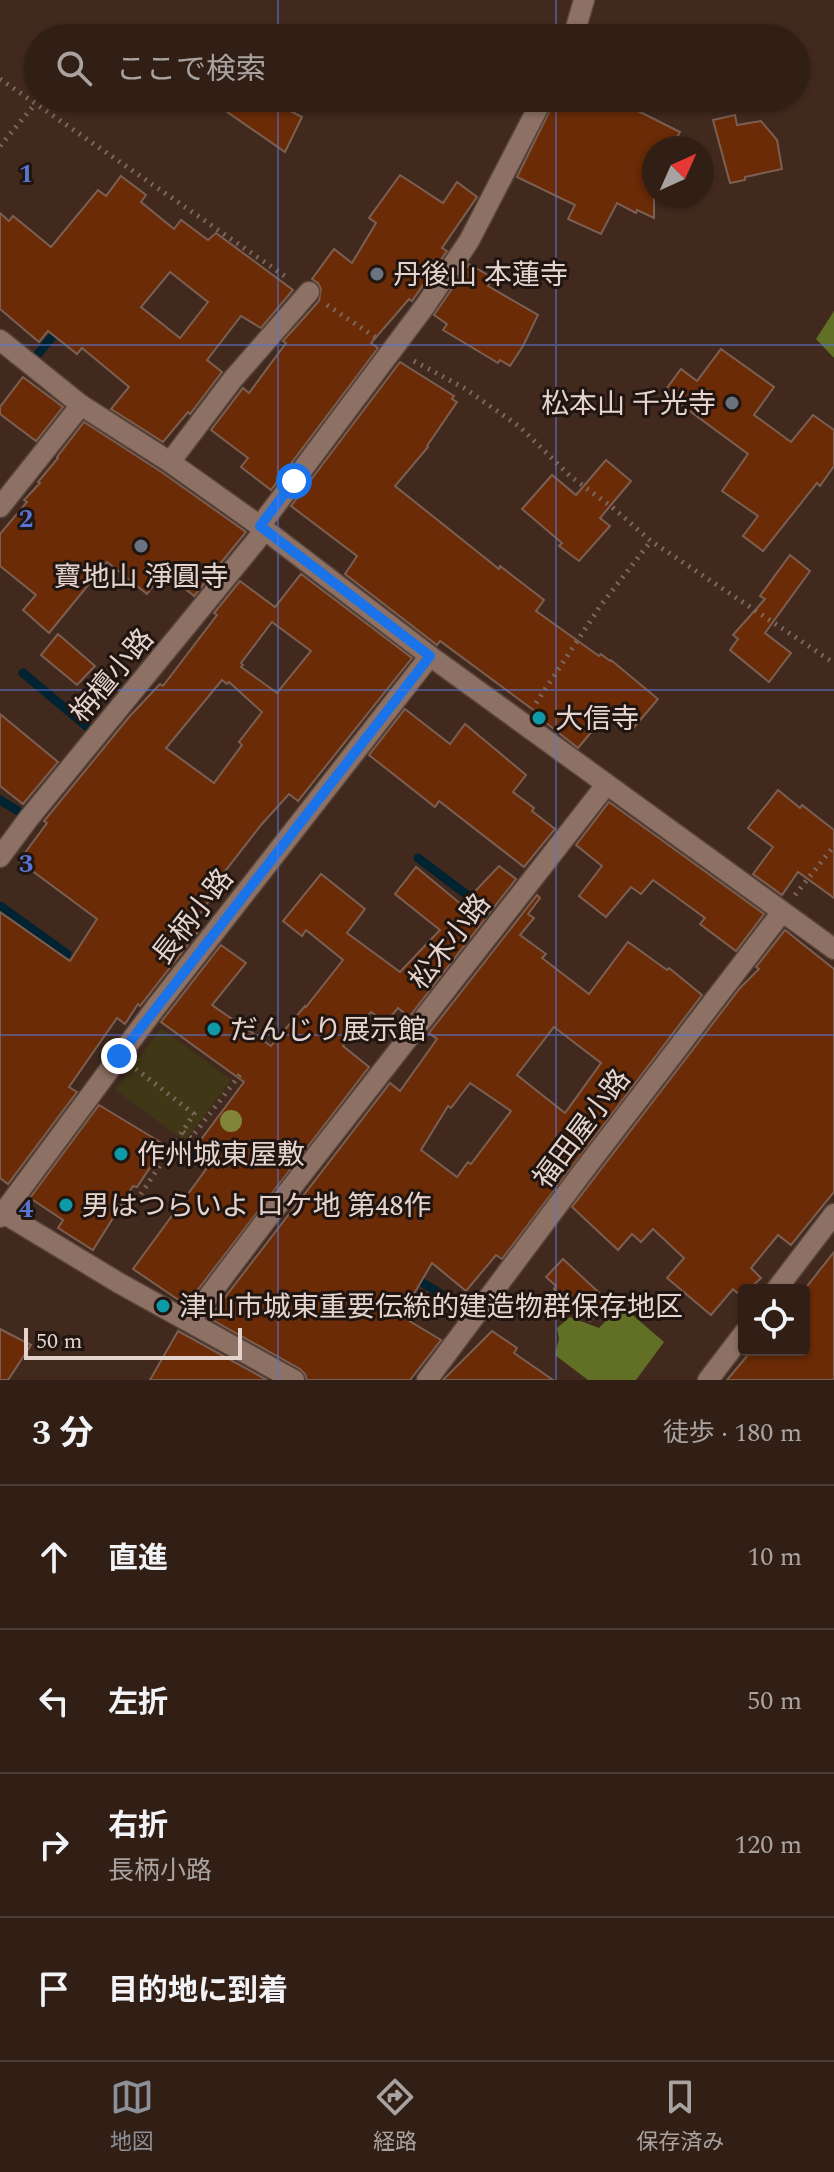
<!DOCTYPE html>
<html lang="ja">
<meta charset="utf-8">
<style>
body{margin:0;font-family:Spectral,"Noto Sans JP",serif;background:#3d2c23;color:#f1f3f6}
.controls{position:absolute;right:24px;bottom:24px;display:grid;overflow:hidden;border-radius:8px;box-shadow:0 2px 6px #0004}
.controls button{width:72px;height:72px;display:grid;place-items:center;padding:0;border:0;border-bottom:2px solid #4c3d35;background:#311f16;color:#f1f3f6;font:40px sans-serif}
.compass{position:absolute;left:642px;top:136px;width:72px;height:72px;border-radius:50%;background:#311f16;box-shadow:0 2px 6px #0004;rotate:45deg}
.scale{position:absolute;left:24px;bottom:20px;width:218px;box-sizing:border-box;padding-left:8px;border:4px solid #e5d4cd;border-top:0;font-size:22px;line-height:28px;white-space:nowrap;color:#e5d4cd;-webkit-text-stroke:6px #201510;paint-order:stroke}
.stop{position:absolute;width:24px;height:24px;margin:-18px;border:6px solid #1a73e8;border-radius:50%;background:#fff}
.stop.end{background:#1a73e8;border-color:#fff;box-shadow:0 2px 8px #0008}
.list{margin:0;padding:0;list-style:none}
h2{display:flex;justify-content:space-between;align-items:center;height:104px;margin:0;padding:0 32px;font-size:34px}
h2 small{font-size:26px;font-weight:400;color:#a8a2a1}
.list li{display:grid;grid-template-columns:52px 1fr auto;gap:24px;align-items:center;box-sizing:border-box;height:144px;padding:0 32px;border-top:2px solid #4c3d35}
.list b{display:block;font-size:30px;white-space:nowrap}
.list p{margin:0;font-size:26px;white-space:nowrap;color:#a8a2a1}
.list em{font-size:26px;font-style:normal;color:#a8a2a1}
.icon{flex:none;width:44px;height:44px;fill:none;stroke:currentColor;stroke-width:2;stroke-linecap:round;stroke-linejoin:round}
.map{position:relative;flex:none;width:834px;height:1380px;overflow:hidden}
.search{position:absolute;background:#311f16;box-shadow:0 2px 6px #0004;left:24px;right:24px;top:24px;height:88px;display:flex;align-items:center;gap:20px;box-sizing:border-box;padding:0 28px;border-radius:44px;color:#a8a2a1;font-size:30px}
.sheet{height:680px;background:#311f16}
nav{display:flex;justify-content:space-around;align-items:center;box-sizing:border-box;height:112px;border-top:2px solid #4c3d35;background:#311f16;font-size:22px;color:#a8a2a1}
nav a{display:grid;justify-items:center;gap:4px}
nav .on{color:#8c9099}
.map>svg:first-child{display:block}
.forest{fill:#617025}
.sand{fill:#3f3716}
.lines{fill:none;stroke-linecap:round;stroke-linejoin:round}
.stream{stroke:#002332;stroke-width:9}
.building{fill:#6a2b06;stroke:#7b5f52;stroke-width:2;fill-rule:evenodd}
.minor-casing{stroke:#58443a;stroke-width:23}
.path{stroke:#7c675d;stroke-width:5;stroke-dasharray:2 6;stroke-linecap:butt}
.minor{stroke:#8d7164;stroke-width:20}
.tree{fill:#818539}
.route{stroke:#1a73e8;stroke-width:10}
.grid{fill:none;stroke:#5976d5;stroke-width:2;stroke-opacity:0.55}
.worship-dot{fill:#6b7280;stroke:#201510;stroke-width:3}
.culture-dot{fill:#0f9aa8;stroke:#201510;stroke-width:3}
.labels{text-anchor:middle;stroke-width:6;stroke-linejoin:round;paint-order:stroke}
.poi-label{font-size:28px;fill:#e5d4cd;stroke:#201510;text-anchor:start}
.street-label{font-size:28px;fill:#e5d4cd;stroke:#201510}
.grid-label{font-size:26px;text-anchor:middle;font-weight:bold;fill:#5976d5;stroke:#201510;stroke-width:6;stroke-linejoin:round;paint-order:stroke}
</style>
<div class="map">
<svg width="834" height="1380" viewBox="0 0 834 1380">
<rect width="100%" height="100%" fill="#41291e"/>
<g class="forest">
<polygon points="834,311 834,358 816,339"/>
<polygon points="621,1305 664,1342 636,1380 588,1380 555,1355 559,1339 557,1328 570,1317 599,1328"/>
</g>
<polygon class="sand" points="161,1028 231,1080 185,1141 115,1090"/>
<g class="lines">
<g class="stream">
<polyline points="38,354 61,326"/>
<polyline points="23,673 91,730"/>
<polyline points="0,800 20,812"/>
<polyline points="418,858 491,913"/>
<polyline points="0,906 67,954"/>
<polyline points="189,1152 219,1169"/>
<polyline points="413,1277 468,1310"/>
</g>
</g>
<g class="building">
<polygon points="207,98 289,98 282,107 302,117 285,152"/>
<polygon points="556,98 640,98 634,109 680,132 672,148 654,148 654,218 637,210 636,213 617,203 601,234 568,219 575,205 517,177"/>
<polygon points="735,115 737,125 761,121 777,140 782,169 745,177 745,180 730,183 713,120"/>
<polygon points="400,175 443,203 457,182 477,197 442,248 447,251 414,298 412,301 409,299 371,343 378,348 271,490 241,467 248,458 211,430 243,388 249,393 286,343 283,341 319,301 321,289 318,283 312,279 334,249 352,263 376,223 369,218"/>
<path d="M 121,176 L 146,195 L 141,202 L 174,229 L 181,220 L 208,240 L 216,233 L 293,290 L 261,328 L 241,316 L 207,360 L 222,372 L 190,414 L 188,412 L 163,442 L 111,409 L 129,387 L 82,348 L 77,354 L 48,331 L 39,342 L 0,309 L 0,213 L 9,221 L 13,216 L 51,247 L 98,190 L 106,196 ZM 170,272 L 208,302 L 180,338 L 141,307 Z"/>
<polygon points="469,264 493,278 488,286 538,315 523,346 510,366 500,360 498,363 443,330 447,324 434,315"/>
<polygon points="721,349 774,387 754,415 791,442 813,415 834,430 834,466 820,486 817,483 763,551 743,536 758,516 722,491 748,454 664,392 681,369 697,381"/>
<polygon points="400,362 454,396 452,399 457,402 427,446 428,447 395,486 499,569 500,566 544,600 536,611 599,656 601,654 610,661 611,660 658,699 630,732 608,712 578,748 545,722 547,720 440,641 437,645 345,574 357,556 291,506"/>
<polygon points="23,377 63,407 36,441 0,414 0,407"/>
<polygon points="84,422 163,473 246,532 194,596 171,577 163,586 156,582 147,594 107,562 49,633 23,610 36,595 0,566 0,534 27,502 24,500 40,483 38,482 58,458 57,457"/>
<polygon points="606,460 631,481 600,518 610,526 579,561 559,546 562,543 522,509 552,475 576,495"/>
<polygon points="790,555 810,571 765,633 791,653 769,682 730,650 738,639 733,635 765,599 760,596"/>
<path d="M 301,574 L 412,658 L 298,801 L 289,794 L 261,825 L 213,887 L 216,890 L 193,924 L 200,929 L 140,1006 L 138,1004 L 125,1024 L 117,1018 L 69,1087 L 77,1092 L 8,1184 L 0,1178 L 0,912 L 70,961 L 97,919 L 19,861 L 47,823 L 44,821 L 129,717 L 160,684 L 163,686 L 217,615 L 214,613 L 240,581 L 275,607 ZM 272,622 L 311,651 L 277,693 L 241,667 L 243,665 L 241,663 ZM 222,680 L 227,684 L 229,682 L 262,712 L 239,742 L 242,745 L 214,783 L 166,748 Z"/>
<polygon points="58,634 95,666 77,685 41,655"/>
<polygon points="405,709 450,744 465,724 526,775 513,792 534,808 532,811 555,829 524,867 439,801 435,807 369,755"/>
<polygon points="0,714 58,762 23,804 0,786"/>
<polygon points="778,790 800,808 802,805 834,830 834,898 798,872 782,895 753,874 773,847 748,828"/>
<polygon points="609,802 764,914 736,951 700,924 705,918 653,880 641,894 631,887 606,917 579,896 602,866 576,845"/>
<polygon points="499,866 516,879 409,1017 398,1008 386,1022 371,1012 343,1046 369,1067 186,1305 133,1269 215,1157 197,1145 244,1082 161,1022 221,945 246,963 212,1005 271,1046 305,1006 306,1007 343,960 306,930 302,936 283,921 321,874 365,909 347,933 400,972 440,930 395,894 416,867 462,905"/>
<path d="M 537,895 L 540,898 L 528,914 L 534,918 L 520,935 L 546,954 L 542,958 L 589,994 L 628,942 L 667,970 L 669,968 L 702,995 L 502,1259 L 496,1255 L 466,1291 L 432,1263 L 401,1316 L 441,1340 L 410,1380 L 307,1380 L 305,1374 L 300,1369 L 209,1318 L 390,1083 L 400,1091 L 437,1039 L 429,1033 ZM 554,1027 L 601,1063 L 565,1113 L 517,1075 ZM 470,1083 L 511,1111 L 471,1164 L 468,1162 L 457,1177 L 421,1150 L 448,1106 L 451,1108 Z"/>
<polygon points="785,930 834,969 834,1192 791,1245 778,1235 751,1268 761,1278 748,1290 744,1290 744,1295 740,1291 737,1293 733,1289 711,1315 667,1278 684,1258 653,1229 641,1242 632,1234 618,1250 572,1207 740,988 759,969 756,967"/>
<polygon points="99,1105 165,1145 137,1187 133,1186 93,1250 58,1228 63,1220 30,1198"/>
<polygon points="834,1252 834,1380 727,1380 752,1350 804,1350 804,1290"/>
<polygon points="563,1259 609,1302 590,1321 554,1289 556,1286 546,1277"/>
<polygon points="0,1329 31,1345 8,1380 0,1380"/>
<polygon points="178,1331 267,1380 150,1380"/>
<polygon points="492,1331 517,1348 514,1353 553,1380 443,1380"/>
</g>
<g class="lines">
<g class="minor-casing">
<g id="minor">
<polyline points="573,38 584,0"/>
<polyline points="0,340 81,405 170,462 260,526 430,656 834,949"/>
<polyline points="170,462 233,379 309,292"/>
<polyline points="0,507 81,405"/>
<polyline points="260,526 425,306 469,241 543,98"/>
<polyline points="0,857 29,818 265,530"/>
<polyline points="0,1211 119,1283 294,1380"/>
<polyline points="0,1217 156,1007 430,656"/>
<polyline points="776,1290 834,1214"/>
<polyline points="190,1321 266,1220 606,785"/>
<polyline points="427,1380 581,1174 782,912"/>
<polyline points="708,1380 744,1333"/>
</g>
</g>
<g class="path">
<polyline points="0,79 289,279"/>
<polyline points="0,146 35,104"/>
<polyline points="327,305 375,337"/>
<polyline points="414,361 464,388 520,427 570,476 612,507 651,541 834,663"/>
<polyline points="536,703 601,605 651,541"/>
<polyline points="795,895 834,846"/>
<polyline points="183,1132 191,1138 242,1072"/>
<polyline points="124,1202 133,1206 194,1114 136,1069"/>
</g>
<use href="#minor" class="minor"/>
</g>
<circle class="tree" cx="231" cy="1121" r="11"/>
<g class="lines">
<polyline class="route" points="119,1056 430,656 260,526 294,481"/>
</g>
<path class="grid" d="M 278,0 L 278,38M 556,0 L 556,38M 278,98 L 278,1380M 556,98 L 556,1380M 0,345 L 834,345M 0,690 L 834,690M 0,1035 L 834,1035"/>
<g class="worship-dot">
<circle cx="377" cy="274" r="8"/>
<circle cx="732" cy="403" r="8"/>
<circle cx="141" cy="546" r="8"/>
</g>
<g class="culture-dot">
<circle cx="539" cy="718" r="8"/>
<circle cx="214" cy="1029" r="8"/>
<circle cx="121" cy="1154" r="8"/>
<circle cx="66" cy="1205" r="8"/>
<circle cx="163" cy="1306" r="8"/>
</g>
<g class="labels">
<g class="poi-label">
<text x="393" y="284">丹後山 本蓮寺</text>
<text x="716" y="413" text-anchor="end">松本山 千光寺</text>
<text x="141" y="586" text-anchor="middle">寶地山 淨圓寺</text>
<text x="555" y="728">大信寺</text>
<text x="230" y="1039">だんじり展示館</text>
<text x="137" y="1164">作州城東屋敷</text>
<text x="82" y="1215">男はつらいよ ロケ地 第48作</text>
<text x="179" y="1316">津山市城東重要伝統的建造物群保存地区</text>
</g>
<g class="street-label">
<text transform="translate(111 675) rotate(-50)" y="10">栴檀小路</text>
<text transform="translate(192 916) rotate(-52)" y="10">長柄小路</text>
<text transform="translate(449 941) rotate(-52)" y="10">松木小路</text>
<text transform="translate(581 1128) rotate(-53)" y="10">福田屋小路</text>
</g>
</g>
<g class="grid-label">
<text x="26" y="182">1</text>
<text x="26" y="527">2</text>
<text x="26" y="872">3</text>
<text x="26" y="1217">4</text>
</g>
</svg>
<div class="controls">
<button><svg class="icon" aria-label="locate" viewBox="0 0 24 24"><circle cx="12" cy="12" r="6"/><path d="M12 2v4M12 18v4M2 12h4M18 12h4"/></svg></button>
</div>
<svg class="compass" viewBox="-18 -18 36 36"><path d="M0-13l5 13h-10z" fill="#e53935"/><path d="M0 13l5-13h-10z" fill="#a8a2a1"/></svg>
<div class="scale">50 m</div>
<div class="stop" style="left:294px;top:481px"></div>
<div class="stop end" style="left:119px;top:1056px"></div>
<div class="search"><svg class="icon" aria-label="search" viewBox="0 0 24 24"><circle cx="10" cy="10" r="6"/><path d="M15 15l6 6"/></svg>ここで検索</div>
</div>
<section class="sheet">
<h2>3 分<small>徒歩 · 180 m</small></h2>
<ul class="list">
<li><svg class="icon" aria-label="ahead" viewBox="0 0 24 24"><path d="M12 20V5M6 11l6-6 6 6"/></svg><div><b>直進</b></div><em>10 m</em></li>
<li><svg class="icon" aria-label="left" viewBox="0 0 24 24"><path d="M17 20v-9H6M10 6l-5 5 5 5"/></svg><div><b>左折</b></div><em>50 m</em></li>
<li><svg class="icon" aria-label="right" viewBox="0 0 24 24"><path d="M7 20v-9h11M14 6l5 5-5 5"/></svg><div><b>右折</b><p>長柄小路</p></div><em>120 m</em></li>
<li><svg class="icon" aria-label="arrive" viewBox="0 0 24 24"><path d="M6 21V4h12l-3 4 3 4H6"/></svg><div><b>目的地に到着</b></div></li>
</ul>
</section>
<nav>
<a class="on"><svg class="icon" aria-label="map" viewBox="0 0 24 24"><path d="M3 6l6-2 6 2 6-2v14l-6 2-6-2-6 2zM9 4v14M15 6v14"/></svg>地図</a>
<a><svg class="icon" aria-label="directions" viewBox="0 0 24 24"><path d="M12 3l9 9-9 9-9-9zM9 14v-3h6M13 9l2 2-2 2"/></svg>経路</a>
<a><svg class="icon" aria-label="saved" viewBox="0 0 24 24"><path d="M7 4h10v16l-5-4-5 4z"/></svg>保存済み</a>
</nav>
